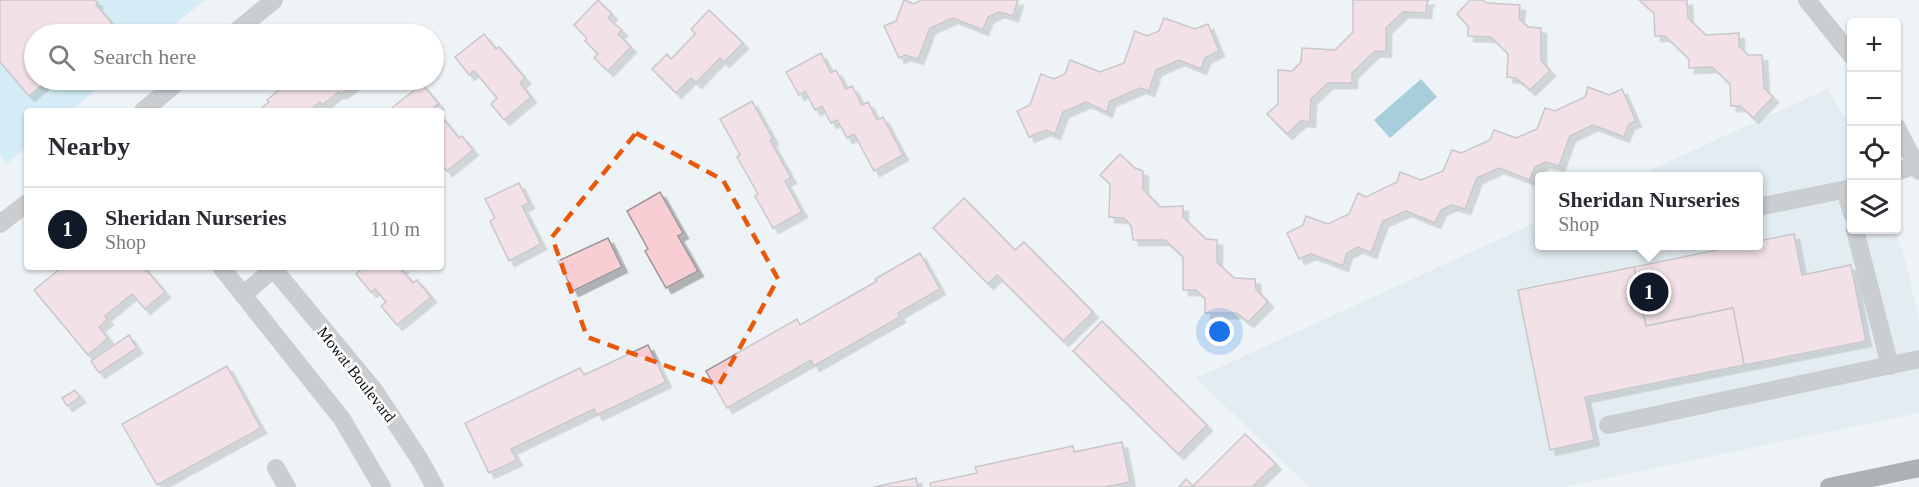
<!DOCTYPE html>
<meta charset="utf-8">
<style>
body{margin:0;font-family:"Times New Roman",serif;background:#f7f7f7;color:#2b2b33}
.controls{position:absolute;right:18px;top:18px;display:grid;overflow:hidden;border-radius:6px;box-shadow:0 2px 4px #0004}
.controls button{width:54px;height:54px;display:grid;place-items:center;padding:0;border:0;border-bottom:2px solid #e1e1e2;background:#fff;color:#2b2b33;font:30px sans-serif}
.you{position:absolute;left:1220px;top:332px;width:21px;height:21px;margin:-15px;border:4px solid #fff;border-radius:50%;background:#1a73e8;box-shadow:0 0 0 9px #1a73e833}
.badge{display:grid;place-items:center;width:39px;height:39px;border-radius:50%;background:#111827;color:#fff;font-size:20px;font-weight:700}
.pin{position:absolute;translate:-50% -50%;border:3px solid #fff;box-shadow:0 2px 6px #0006}
.popup{position:absolute;left:1535px;top:172px;width:228px;height:78px;box-sizing:border-box;display:grid;place-content:center;border-radius:6px;background:#fff;filter:drop-shadow(0 2px 4px #0005);font-size:20px;white-space:nowrap;color:#7c7c81}
.popup b{font-size:22px;color:#2b2b33}
.popup::after{content:'';position:absolute;left:50%;top:100%;margin-left:-12px;border:12px solid transparent;border-top-color:#fff}
.list{margin:0;padding:0;list-style:none}
h2{display:flex;justify-content:space-between;align-items:center;height:78px;margin:0;padding:0 24px;font-size:26px}
h2 small{font-size:20px;font-weight:400;color:#7c7c81}
.list li{display:grid;grid-template-columns:39px 1fr auto;gap:18px;align-items:center;box-sizing:border-box;height:84px;padding:0 24px;border-top:2px solid #e1e1e2}
.list b{display:block;font-size:22px;white-space:nowrap}
.list p{margin:0;font-size:20px;white-space:nowrap;color:#7c7c81}
.list em{font-size:20px;font-style:normal;color:#7c7c81}
.icon{flex:none;width:33px;height:33px;fill:none;stroke:currentColor;stroke-width:2;stroke-linecap:round;stroke-linejoin:round}
.map{position:relative;flex:none;width:1919px;height:487px;overflow:hidden}
.search{position:absolute;background:#fff;box-shadow:0 2px 4px #0004;left:24px;top:24px;width:420px;height:66px;display:flex;align-items:center;gap:15px;box-sizing:border-box;padding:0 21px;border-radius:33px;color:#7c7c81;font-size:22px}
.panel{position:absolute;background:#fff;box-shadow:0 2px 4px #0004;left:24px;top:108px;width:420px;height:162px;border-radius:6px}
.map>svg:first-child{display:block}
.built{fill:#d8e7ec}
.green{fill:#b5e5f3}
.water{fill:#53a3b9}
.building{fill:#f9cdd4;stroke:#9b9596;stroke-width:1.5;filter:url(#shadow)}
.lines{fill:none;stroke-linecap:round;stroke-linejoin:round}
.minor{stroke:#a0a3a4;stroke-width:18}
.major{stroke:#5d6263;stroke-width:18}
.marked{fill:none;stroke:#e8590c;stroke-width:4.5;stroke-dasharray:12 8;stroke-linejoin:round}
.labels{text-anchor:middle;stroke-width:5;stroke-linejoin:round;paint-order:stroke}
.street-label{font-size:16px;fill:#0e1011;stroke:#fff}
</style>
<div class="map">
<svg width="1919" height="487" viewBox="0 0 1919 487">
<defs>
<filter id="shadow"><feDropShadow dx="5.5" dy="5.5" stdDeviation="0" flood-color="#0004"/></filter>
</defs>
<rect width="100%" height="100%" fill="#edf3f5"/>
<polygon class="built" points="1828,89 1851,129 1852,230 1895,230 1906,263 1919,321 1919,413 1563,487 1309,487 1196,378 1539,221 1540,246 1758,246 1758,176 1637,176"/>
<polygon class="green" points="0,0 205,0 162,34 34,34 34,80 108,80 70,111 27,111 27,147 6,164 0,154"/>
<polygon class="water" points="1421,79 1437,97 1390,138 1374,120"/>
<g class="building">
<polygon points="0,0 95,0 98,3 96,5 112,23 100,34 34,34 34,80 48,80 29,96 0,62"/>
<polygon points="598,0 612,14 608,18 622,30 618,34 631,47 608,71 594,58 598,54 585,41 587,38 574,25"/>
<polygon points="904,0 914,4 921,0 1018,0 1013,16 999,12 988,17 983,30 953,18 930,28 918,59 905,55 899,58 884,26 896,21"/>
<polygon points="1353,0 1429,0 1427,2 1426,13 1403,12 1386,28 1386,52 1375,51 1352,73 1352,83 1328,83 1311,99 1310,122 1301,121 1287,134 1267,114 1278,104 1278,70 1292,71 1301,62 1302,48 1335,50 1353,32"/>
<polygon points="1470,0 1483,0 1487,3 1520,5 1519,18 1528,27 1541,28 1541,60 1550,71 1530,90 1516,78 1507,77 1508,54 1491,37 1468,36 1468,26 1457,14"/>
<polygon points="1639,0 1687,0 1688,18 1706,35 1739,33 1739,46 1748,55 1762,55 1764,88 1773,97 1753,118 1741,106 1731,106 1730,84 1712,67 1689,68 1689,59 1665,36 1655,36 1654,13"/>
<polygon points="709,10 743,43 724,62 720,58 696,83 691,78 676,93 652,69 667,54 671,59 695,34 691,29"/>
<polygon points="1164,18 1195,29 1208,24 1219,51 1205,58 1201,69 1179,60 1156,70 1149,91 1140,88 1110,101 1107,112 1086,102 1063,112 1055,134 1046,130 1029,137 1017,111 1030,105 1041,74 1054,79 1065,74 1070,60 1100,72 1124,63 1135,31 1147,36 1159,31"/>
<polygon points="484,34 496,49 499,47 525,78 520,83 531,97 504,120 491,104 497,98 474,71 469,75 455,57"/>
<polygon points="821,53 831,73 836,70 846,89 852,86 862,105 868,102 877,120 883,117 903,155 874,171 854,134 847,138 837,120 831,123 822,106 815,110 805,91 799,95 786,72"/>
<polygon points="291,80 359,80 341,94 339,92 322,105 320,102 309,111 258,111 269,102 267,100"/>
<polygon points="422,84 439,104 434,107 437,111 388,111"/>
<polygon points="1588,87 1609,95 1622,89 1636,121 1629,124 1624,137 1593,125 1570,136 1559,166 1546,162 1535,167 1530,180 1499,168 1477,178 1465,209 1452,205 1441,210 1435,223 1406,211 1383,221 1371,253 1358,247 1347,253 1343,266 1311,254 1299,259 1287,233 1303,225 1306,216 1328,224 1349,214 1358,193 1366,197 1397,182 1400,172 1421,180 1443,171 1452,150 1461,153 1490,140 1494,130 1516,138 1537,129 1545,108 1555,111 1585,97"/>
<polygon points="752,101 773,139 770,140 791,178 785,181 802,212 773,228 755,196 758,194 737,157 740,155 720,119"/>
<polygon points="441,116 459,138 462,136 473,150 447,171 441,164"/>
<polygon points="1120,154 1135,168 1143,171 1143,189 1160,207 1183,206 1183,217 1206,239 1217,240 1217,262 1234,278 1255,279 1256,289 1268,302 1248,322 1237,313 1205,313 1205,299 1196,290 1183,290 1183,257 1165,240 1133,240 1131,226 1124,218 1109,217 1110,184 1100,175"/>
<polygon points="519,183 529,203 522,206 541,244 509,261 490,221 495,218 485,199"/>
<polygon points="660,192 683,233 678,236 698,271 666,288 645,251 648,249 627,211"/>
<polygon points="964,198 1015,250 1024,242 1093,312 1063,341 997,275 988,284 933,228"/>
<polygon points="1794,234 1802,275 1851,265 1866,341 1744,365 1733,308 1646,326 1634,267 1737,246 1758,246 1758,241"/>
<polygon points="608,238 622,267 573,291 558,261"/>
<polygon points="920,253 940,289 898,313 900,317 814,366 811,360 727,408 706,371 797,319 800,325 877,281 875,279"/>
<polygon points="62,267 144,267 165,292 145,309 132,294 105,316 108,319 99,327 108,338 88,355 34,290"/>
<polygon points="364,267 403,267 401,269 413,283 417,280 431,297 397,325 381,306 386,302 375,289 371,292 356,274"/>
<polygon points="1634,267 1646,326 1733,308 1744,365 1585,397 1594,440 1550,450 1518,290"/>
<polygon points="1102,321 1207,425 1178,454 1073,351"/>
<polygon points="129,335 137,348 99,373 91,361"/>
<polygon points="648,345 666,382 597,415 594,409 511,449 517,460 489,473 465,423 580,368 584,375"/>
<polygon points="227,366 261,428 157,485 122,424"/>
<polygon points="75,390 80,397 67,406 62,398"/>
<polygon points="1245,434 1276,464 1252,487 1179,487 1186,479 1193,486"/>
<polygon points="1122,442 1130,482 1105,487 931,487 930,483 977,473 975,467 1073,446 1074,452"/>
<polygon points="916,478 918,487 874,487"/>
</g>
<g class="lines">
<g class="minor">
<polyline points="1807,0 1852,56"/>
<polyline points="233,34 274,0"/>
<polyline points="143,111 180,80"/>
<polyline points="1896,126 1919,171"/>
<polyline points="1896,172 1919,164"/>
<polyline points="1845,190 1852,214"/>
<polyline points="1758,207 1852,188"/>
<polyline points="0,224 27,203"/>
<polyline points="1855,230 1890,366"/>
<polyline points="221,267 342,419 382,487"/>
<polyline points="272,267 374,390 420,460 435,487"/>
<polyline points="243,295 273,269"/>
<polyline points="1608,425 1919,359"/>
<polyline points="276,468 287,487"/>
</g>
<polyline class="major" points="1829,487 1919,468"/>
</g>
<path d="M0 0H1919V487H0ZM 636,133 L 723,180 L 778,279 L 719,385 L 587,337 L 552,237 Z" fill="#edf3f5" fill-opacity=".55" fill-rule="evenodd"/>
<path class="marked" d="M 636,133 L 723,180 L 778,279 L 719,385 L 587,337 L 552,237 Z"/>
<g class="labels">
<g class="street-label">
<text transform="translate(357 374) rotate(52)" y="6">Mowat Boulevard</text>
</g>
</g>
</svg>
<div class="controls">
<button>+</button>
<button>−</button>
<button><svg class="icon" aria-label="locate" viewBox="0 0 24 24"><circle cx="12" cy="12" r="6"/><path d="M12 2v4M12 18v4M2 12h4M18 12h4"/></svg></button>
<button><svg class="icon" aria-label="layers" viewBox="0 0 24 24"><path d="M12 4l9 5-9 5-9-5zM3 14l9 5 9-5"/></svg></button>
</div>
<div class="you"></div>
<div class="pin badge" style="left:1649px;top:292px">1</div>
<div class="popup"><b>Sheridan Nurseries</b>Shop</div>
<div class="search"><svg class="icon" aria-label="search" viewBox="0 0 24 24"><circle cx="10" cy="10" r="6"/><path d="M15 15l6 6"/></svg>Search here</div>
<section class="panel">
<h2>Nearby<small></small></h2>
<ul class="list">
<li><span class="badge">1</span><div><b>Sheridan Nurseries</b><p>Shop</p></div><em>110 m</em></li>
</ul>
</section>
</div>
